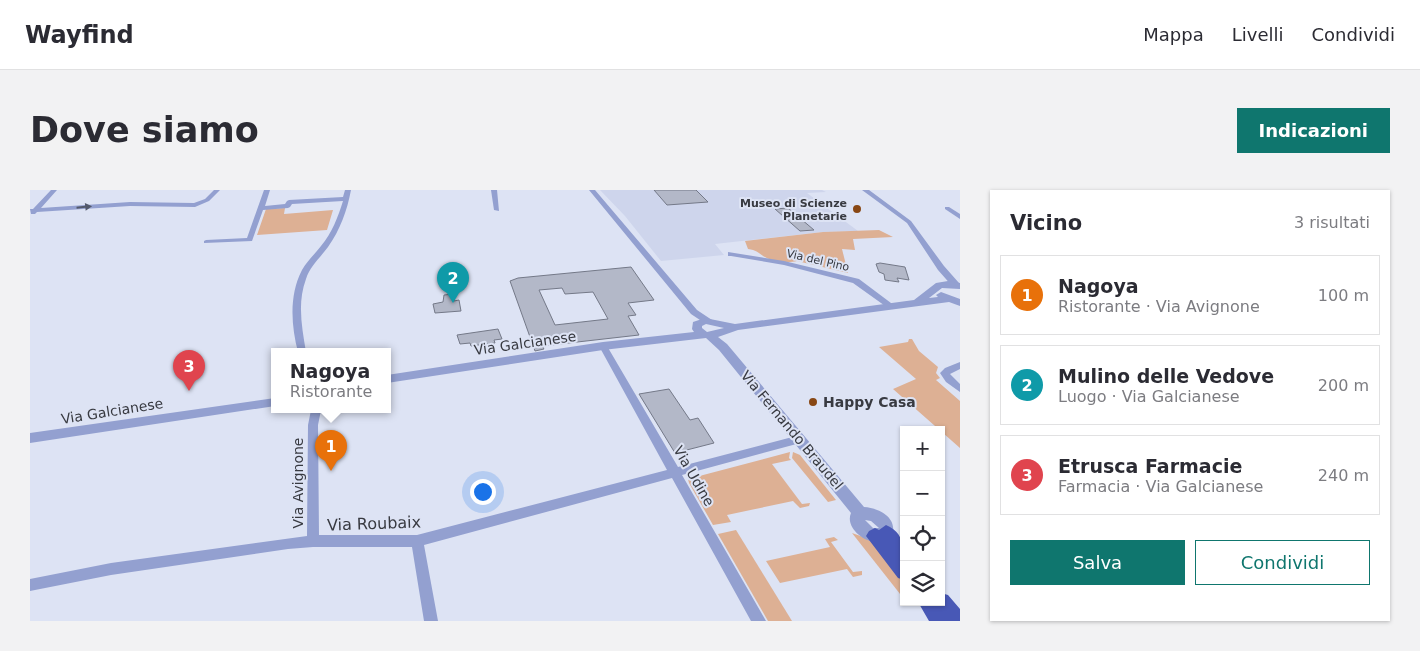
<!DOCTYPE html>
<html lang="it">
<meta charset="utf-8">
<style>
body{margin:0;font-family:"DejaVu Sans",sans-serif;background:#f2f2f3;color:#2b2b33}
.controls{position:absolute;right:15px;bottom:15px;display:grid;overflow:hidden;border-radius:0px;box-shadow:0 1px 4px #0004}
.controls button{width:45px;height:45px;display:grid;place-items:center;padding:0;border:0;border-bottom:1px solid #e1e1e2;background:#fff;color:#2b2b33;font:25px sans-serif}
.you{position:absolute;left:452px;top:301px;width:18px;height:18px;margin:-12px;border:4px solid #fff;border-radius:50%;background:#1a73e8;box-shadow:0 0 0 8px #1a73e833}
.badge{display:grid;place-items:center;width:32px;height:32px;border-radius:50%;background:#0f766e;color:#fff;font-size:16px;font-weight:700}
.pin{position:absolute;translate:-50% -41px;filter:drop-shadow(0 1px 2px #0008)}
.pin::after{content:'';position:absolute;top:26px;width:18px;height:15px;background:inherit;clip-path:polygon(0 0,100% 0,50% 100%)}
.popup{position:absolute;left:241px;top:158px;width:120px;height:65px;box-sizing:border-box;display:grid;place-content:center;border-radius:0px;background:#fff;filter:drop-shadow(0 1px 4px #0005);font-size:16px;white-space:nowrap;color:#7c7c81}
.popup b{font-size:19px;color:#2b2b33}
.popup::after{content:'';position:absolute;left:50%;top:100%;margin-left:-10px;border:10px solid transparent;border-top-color:#fff}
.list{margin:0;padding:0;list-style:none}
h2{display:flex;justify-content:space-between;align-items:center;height:65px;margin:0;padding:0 20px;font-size:21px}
h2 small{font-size:16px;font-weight:400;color:#7c7c81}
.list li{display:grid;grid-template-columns:32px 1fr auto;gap:15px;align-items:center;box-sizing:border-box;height:80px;margin:0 10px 10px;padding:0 10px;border:1px solid #e1e1e2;border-radius:0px}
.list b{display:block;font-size:19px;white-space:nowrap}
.list p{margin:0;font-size:16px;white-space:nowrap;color:#7c7c81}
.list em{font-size:16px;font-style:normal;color:#7c7c81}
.actions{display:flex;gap:10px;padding:15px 20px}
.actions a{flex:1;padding:11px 0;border:1px solid #0f766e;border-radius:0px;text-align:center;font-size:18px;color:#0f766e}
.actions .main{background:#0f766e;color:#fff}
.icon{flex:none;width:28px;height:28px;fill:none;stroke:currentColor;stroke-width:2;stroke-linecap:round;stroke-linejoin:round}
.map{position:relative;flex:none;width:930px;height:431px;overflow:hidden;border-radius:0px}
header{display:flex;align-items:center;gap:30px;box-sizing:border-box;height:70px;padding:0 25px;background:#fff;border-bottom:1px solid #e1e1e2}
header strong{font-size:24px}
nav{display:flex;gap:28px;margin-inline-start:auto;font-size:18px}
.intro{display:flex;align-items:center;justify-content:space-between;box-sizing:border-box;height:120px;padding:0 30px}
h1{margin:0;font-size:35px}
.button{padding:12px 22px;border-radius:0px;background:#0f766e;color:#fff;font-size:18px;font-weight:700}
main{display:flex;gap:30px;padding:0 30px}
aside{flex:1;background:#fff;border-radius:0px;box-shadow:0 1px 4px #0004}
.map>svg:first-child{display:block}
.built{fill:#ced5ec}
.green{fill:#ddb094}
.building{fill:#b3b8c8;stroke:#747988;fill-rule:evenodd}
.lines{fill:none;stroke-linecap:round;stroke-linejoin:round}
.minor{fill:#93a0d0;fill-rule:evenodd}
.tertiary{fill:#93a0d0;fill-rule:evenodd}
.trunk{fill:#4858b6;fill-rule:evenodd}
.oneway{fill:#53596c}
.poi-dot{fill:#884714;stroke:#dde3f4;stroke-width:2}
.labels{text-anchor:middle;stroke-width:4;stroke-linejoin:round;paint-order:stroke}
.far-poi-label{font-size:11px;font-weight:bold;fill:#383a41;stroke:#dde3f4;text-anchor:end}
.far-street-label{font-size:11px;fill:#383a41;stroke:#dde3f4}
.street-label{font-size:14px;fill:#383a41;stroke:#dde3f4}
.poi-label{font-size:14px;font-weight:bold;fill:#383a41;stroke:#dde3f4;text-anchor:start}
.near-street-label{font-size:16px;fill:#383a41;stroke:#dde3f4}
</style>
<header>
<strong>Wayfind</strong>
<nav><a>Mappa</a><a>Livelli</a><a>Condividi</a></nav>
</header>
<div class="intro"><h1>Dove siamo</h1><a class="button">Indicazioni</a></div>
<main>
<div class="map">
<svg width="930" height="431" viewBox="0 0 930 431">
<rect width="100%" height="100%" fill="#dde3f4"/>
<polygon class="built" points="570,0 792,0 796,2 777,3 828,41 793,42 685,54 694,65 631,71 595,26"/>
<g class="green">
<polygon points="255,18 254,24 303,20 297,40 227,45 236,19"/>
<path d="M 849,40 L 863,47 L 823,49 L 825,60 L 812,59 L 818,83 L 767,71 C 758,73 743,72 735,67 C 728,63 727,60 718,59 L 715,51 L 793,42 Z"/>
<polygon points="879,149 882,149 889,161 908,177 906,183 910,188 906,190 930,211 930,258 863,199 886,189 849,157 878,152"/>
<polygon points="760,262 759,268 761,270 742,274 772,314 780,313 779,316 770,318 763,311 697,325 701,332 683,335 659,293 658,289"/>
<polygon points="763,262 770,265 806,310 798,312 762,268"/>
<polygon points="706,340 762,431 738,431 688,344"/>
<polygon points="822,343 839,349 874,390 874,409"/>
<polygon points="804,347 808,350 801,352 823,382 832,381 832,385 823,387 817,379 750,393 736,371 800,357 795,349"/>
</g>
<g class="building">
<polygon points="624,0 666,0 678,12 637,15"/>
<polygon points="758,18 784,40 770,41 745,19"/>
<polygon points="850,73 875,77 879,90 867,88 869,92 855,90 854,84 849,82 846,74"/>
<path d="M 601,77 L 624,110 L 598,113 L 606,125 L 598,126 L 609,145 L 512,156 L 514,159 L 505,161 L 480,91 L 488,88 ZM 532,98 L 535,104 L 563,102 L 578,129 L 525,135 L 509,100 Z"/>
<polygon points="424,104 424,111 429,110 431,121 405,123 403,114 413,112 414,105"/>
<polygon points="468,139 472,149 464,150 465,153 441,156 440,153 430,154 427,145"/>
<polygon points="639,199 660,230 668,228 684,253 645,263 609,204"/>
</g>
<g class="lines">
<g class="minor">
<polygon points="21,0 27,0 11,18 100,12 164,13 175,9 184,0 190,0 179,11 165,17 100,16 7,22 5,24 1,24 0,19 3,19"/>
<path d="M 234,0 L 240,0 L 235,16 L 255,14 L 257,11 L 259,10 L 313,7 L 315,0 L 321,0 C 317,21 310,40 298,57 C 290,68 280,76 276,89 C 267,113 272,138 276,162 L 268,162 C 261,135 259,105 272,80 C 277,71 285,64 291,56 C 302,43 308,27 313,11 L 262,14 L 260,17 L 258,18 L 233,20 L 222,51 L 174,53 L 174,51 L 176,50 L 217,48 Z"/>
<polygon points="461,0 467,0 469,21 464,20"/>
<polygon points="559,0 565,0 667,120 682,130 682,134 676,134 661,124"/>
<polygon points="832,0 839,0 881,31 914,76 929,93 929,97 923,97 908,80 877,33"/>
<polygon points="915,17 919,17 930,24 930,29 915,19"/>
<polygon points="698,62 754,71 829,89 865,116 864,118 858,118 823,93 754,75 701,66 698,66"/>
<polygon points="573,153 577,156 648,277 770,245 774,246 775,249 774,252 652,285 736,431 721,431 642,288 394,355 408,431 394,431 382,357 283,357 258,359 81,385 0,401 0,389 81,373 277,346 278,235 281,220 291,220 288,235 289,345 387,345 637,280 569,156"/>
<polygon points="930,172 930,179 920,184 930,194 930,202 916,192 910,183 915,178"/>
</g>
<g class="tertiary">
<path d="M 918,91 L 930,93 L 930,99 L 912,98 L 899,108 L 908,107 L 906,105 L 911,102 L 930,109 L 930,116 L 919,112 L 708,140 L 688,147 L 697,154 L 834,317 C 850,318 870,329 861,348 C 856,350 851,353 845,352 C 833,351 815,337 821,323 L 689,160 L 676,148 L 573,160 L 357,193 L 357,185 L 573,152 L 664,142 L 662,139 L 663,132 L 675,128 L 705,134 L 884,110 L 906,93 ZM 676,134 L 694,138 L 677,142 L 672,138 L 672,136 ZM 835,330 L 841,331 L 849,338 L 843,338 Z"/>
<polygon points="245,208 245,216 0,253 0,243"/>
</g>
<g class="trunk">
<path d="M 856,335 C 879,344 874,370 874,390 L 868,388 L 836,346 L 839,341 L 845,338 L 849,340 Z"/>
<polygon points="911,403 918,405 930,419 930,431 899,431 888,412 911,412"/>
</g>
</g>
<defs><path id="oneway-solid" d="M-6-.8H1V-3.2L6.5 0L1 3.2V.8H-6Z" transform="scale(1.25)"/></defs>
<use class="oneway" href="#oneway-solid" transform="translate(54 17) rotate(-6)"/>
<g class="poi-dot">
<circle cx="827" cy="19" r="5"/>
<circle cx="783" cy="212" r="5"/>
</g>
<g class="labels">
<g class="far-poi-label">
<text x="817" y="17">Museo di Scienze<tspan x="817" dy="13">Planetarie</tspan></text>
</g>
<g class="far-street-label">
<text transform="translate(788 70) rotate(13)" y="4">Via del Pino</text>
</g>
<g class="street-label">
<text transform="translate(495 153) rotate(-8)" y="5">Via Galcianese</text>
<text transform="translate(82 221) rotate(-9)" y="5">Via Galcianese</text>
<text transform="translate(762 240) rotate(50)" y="5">Via Fernando Braudel</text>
<text transform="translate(664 286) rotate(60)" y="5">Via Udine</text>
<text transform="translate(268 293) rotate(-90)" y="5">Via Avignone</text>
</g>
<g class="poi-label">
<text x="793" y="217">Happy Casa</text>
</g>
<g class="near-street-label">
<text transform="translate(344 333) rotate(-2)" y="6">Via Roubaix</text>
</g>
</g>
</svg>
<div class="controls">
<button>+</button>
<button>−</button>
<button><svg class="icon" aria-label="locate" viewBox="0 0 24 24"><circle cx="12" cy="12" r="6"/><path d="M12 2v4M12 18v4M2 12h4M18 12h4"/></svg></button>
<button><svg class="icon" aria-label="layers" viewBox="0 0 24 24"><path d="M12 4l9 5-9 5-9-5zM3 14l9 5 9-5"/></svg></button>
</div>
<div class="you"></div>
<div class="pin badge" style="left:301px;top:281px;background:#e8710a">1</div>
<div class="popup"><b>Nagoya</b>Ristorante</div>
<div class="pin badge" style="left:423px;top:113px;background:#0f9aa8">2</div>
<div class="pin badge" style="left:159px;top:201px;background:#e0444e">3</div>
</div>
<aside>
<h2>Vicino<small>3 risultati</small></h2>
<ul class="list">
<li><span class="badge" style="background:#e8710a">1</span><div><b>Nagoya</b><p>Ristorante · Via Avignone</p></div><em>100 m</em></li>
<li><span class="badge" style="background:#0f9aa8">2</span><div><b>Mulino delle Vedove</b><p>Luogo · Via Galcianese</p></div><em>200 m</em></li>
<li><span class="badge" style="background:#e0444e">3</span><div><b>Etrusca Farmacie</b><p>Farmacia · Via Galcianese</p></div><em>240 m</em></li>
</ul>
<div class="actions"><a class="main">Salva</a><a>Condividi</a></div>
</aside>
</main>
